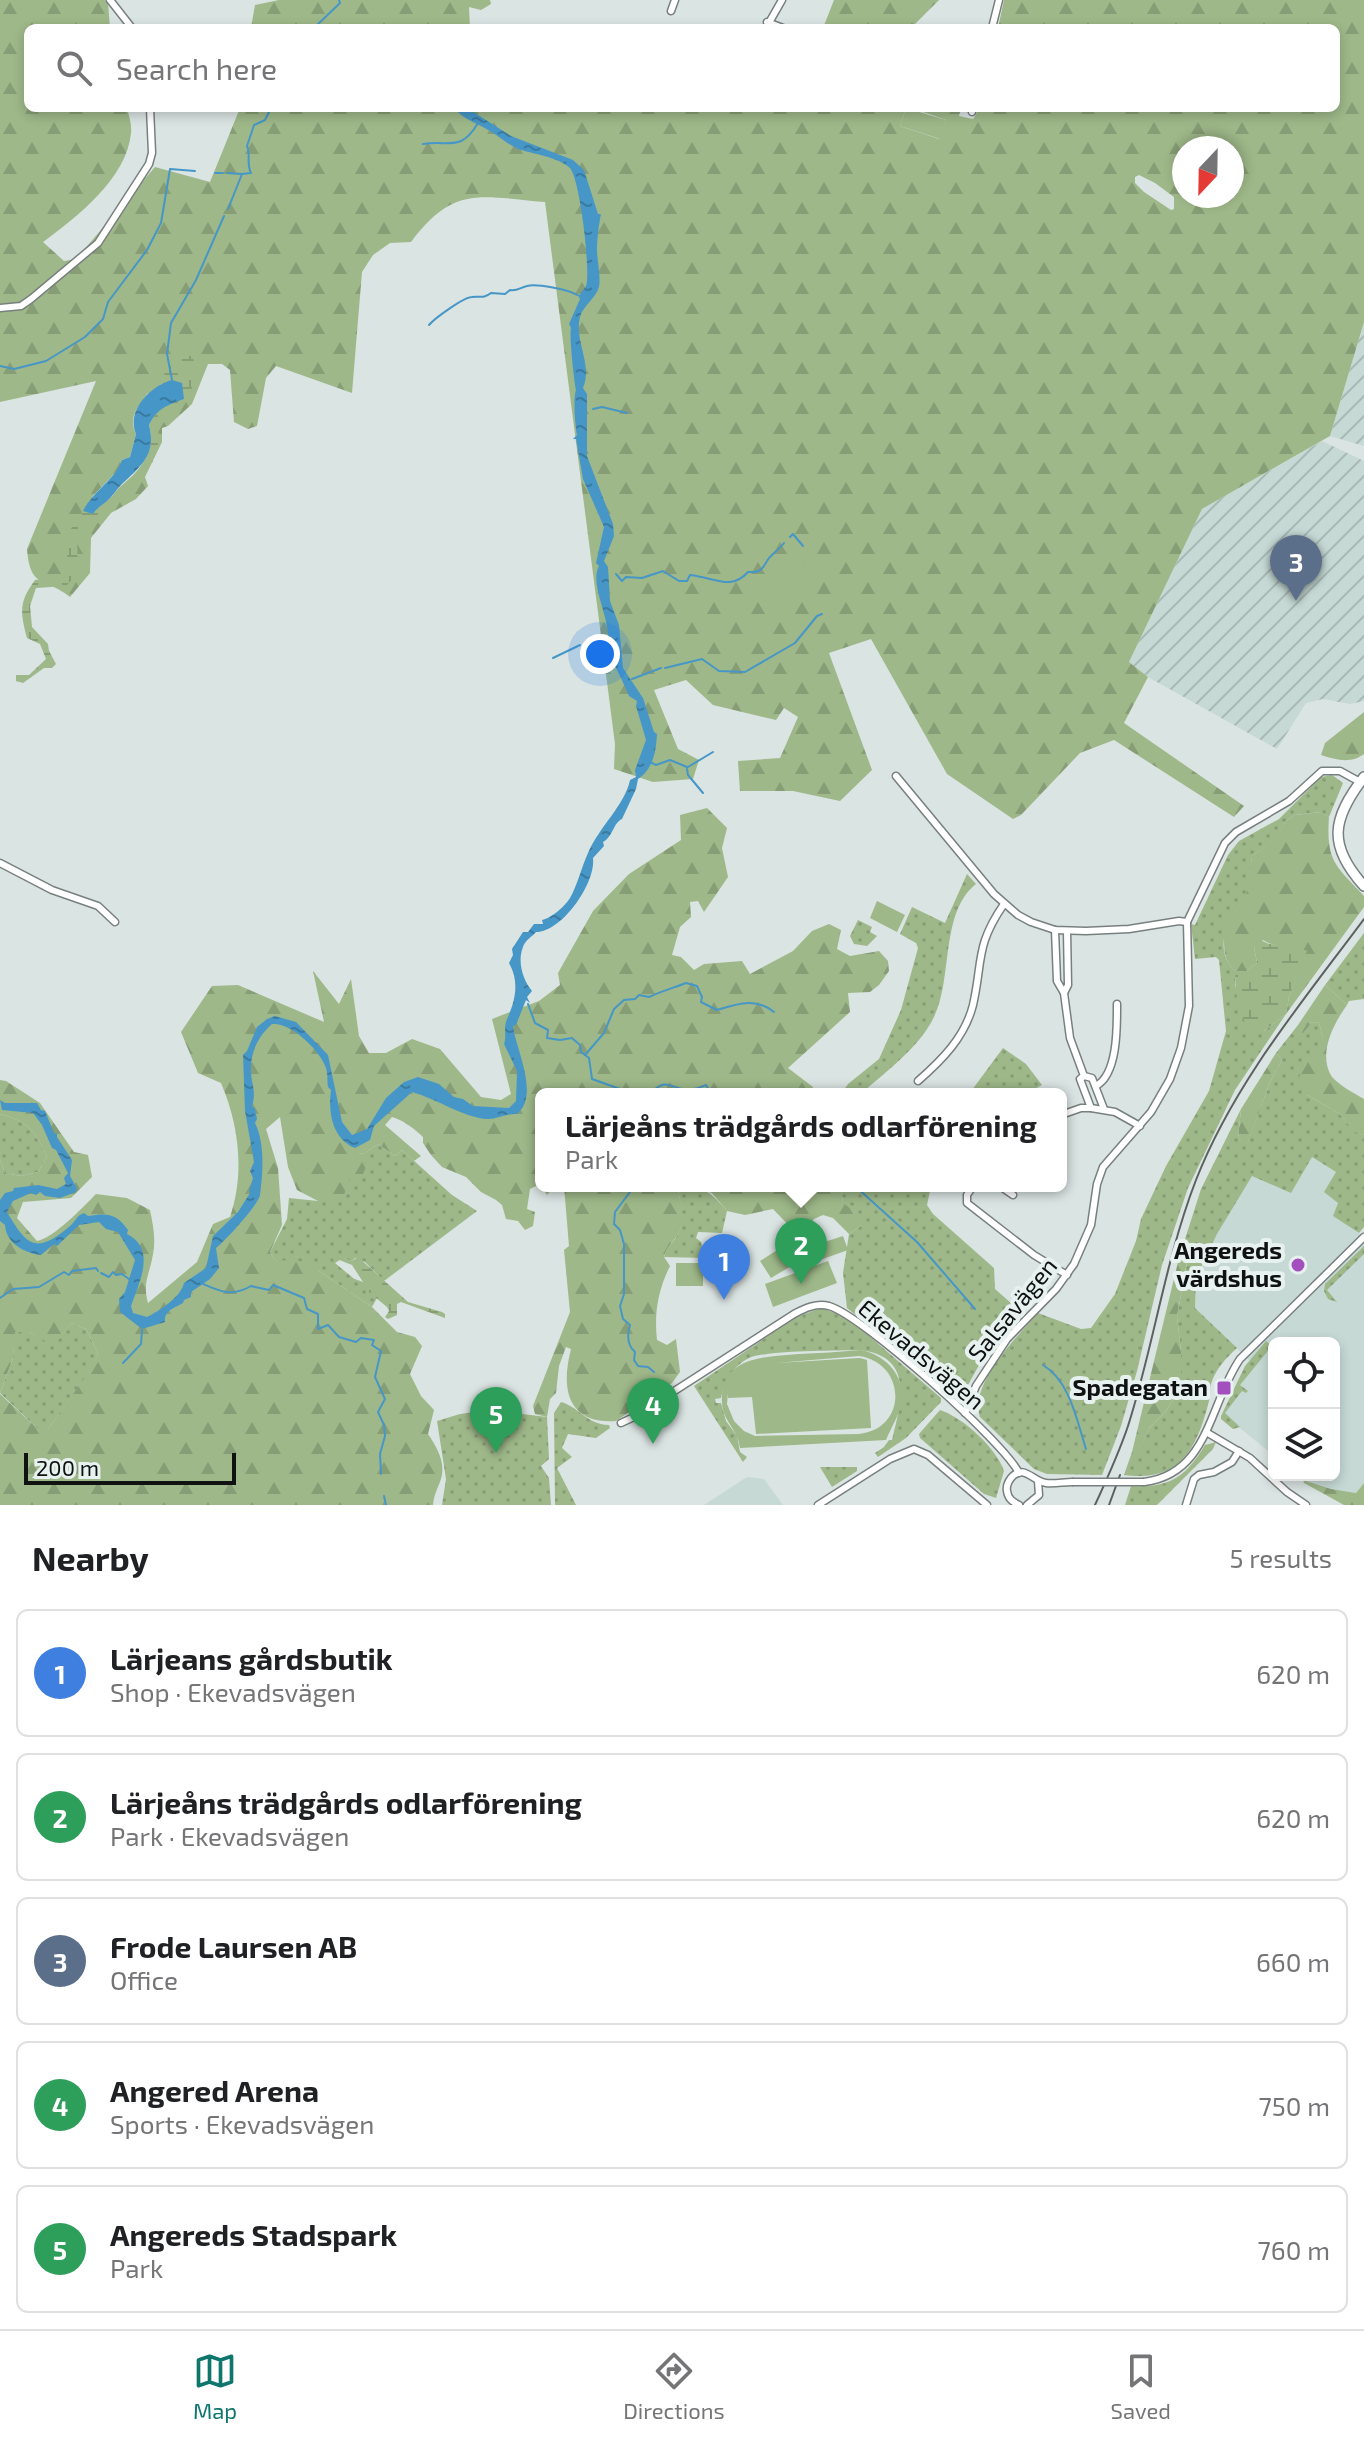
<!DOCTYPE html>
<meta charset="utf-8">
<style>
body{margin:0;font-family:"Exo 2",sans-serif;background:#f6f6f6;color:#202124}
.controls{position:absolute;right:24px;bottom:24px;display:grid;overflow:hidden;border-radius:12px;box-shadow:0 4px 12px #0003}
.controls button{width:72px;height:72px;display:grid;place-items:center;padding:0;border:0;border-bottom:2px solid #e0e0e0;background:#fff;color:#202124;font:40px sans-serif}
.compass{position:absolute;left:1172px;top:136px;width:72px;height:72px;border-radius:50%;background:#fff;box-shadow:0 4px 12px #0003;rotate:202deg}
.scale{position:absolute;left:24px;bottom:20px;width:212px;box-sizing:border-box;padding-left:8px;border:4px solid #0f1211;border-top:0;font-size:22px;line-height:28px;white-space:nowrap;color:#0f1211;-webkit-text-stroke:6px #e7f1ef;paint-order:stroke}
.you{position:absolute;left:600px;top:654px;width:28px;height:28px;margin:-20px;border:6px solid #fff;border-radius:50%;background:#1a73e8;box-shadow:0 0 0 12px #1a73e833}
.badge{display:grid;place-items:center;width:52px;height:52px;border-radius:50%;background:#0f766e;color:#fff;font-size:26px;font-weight:700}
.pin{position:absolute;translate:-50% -66px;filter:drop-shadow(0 2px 4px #0008)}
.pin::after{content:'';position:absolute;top:42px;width:28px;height:24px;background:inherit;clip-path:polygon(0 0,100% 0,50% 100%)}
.popup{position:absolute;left:535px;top:1088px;width:532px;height:104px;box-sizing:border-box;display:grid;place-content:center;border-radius:12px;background:#fff;filter:drop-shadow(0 2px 6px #0005);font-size:26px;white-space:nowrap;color:#757577}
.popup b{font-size:30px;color:#202124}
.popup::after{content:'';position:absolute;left:50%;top:100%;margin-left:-16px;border:16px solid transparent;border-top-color:#fff}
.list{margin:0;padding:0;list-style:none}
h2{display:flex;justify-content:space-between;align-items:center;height:104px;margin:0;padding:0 32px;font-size:34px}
h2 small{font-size:26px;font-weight:400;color:#757577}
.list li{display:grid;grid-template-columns:52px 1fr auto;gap:24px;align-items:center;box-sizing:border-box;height:128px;margin:0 16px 16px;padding:0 16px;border:2px solid #e0e0e0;border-radius:12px}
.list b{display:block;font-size:30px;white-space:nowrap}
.list p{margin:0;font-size:26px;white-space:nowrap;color:#757577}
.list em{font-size:26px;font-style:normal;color:#757577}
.icon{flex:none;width:44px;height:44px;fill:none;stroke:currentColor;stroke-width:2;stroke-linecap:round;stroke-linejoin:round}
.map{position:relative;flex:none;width:1364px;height:1505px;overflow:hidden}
.search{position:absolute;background:#fff;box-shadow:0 4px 12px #0003;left:24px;right:24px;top:24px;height:88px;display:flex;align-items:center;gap:20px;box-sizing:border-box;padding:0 28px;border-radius:12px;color:#757577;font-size:30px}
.sheet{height:824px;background:#fff}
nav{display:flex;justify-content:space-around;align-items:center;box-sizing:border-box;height:112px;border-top:2px solid #e0e0e0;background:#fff;font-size:22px;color:#757577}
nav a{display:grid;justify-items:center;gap:4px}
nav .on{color:#0f766e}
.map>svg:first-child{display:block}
.built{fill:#c6d9d5}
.industrial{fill:url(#industrial-furrows)}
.grass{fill:url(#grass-dots)}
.forest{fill:url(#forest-firs);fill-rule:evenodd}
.wetland{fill:url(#wetland-marsh)}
.garden{fill:#9eb889;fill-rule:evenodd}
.water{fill:url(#water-ripples)}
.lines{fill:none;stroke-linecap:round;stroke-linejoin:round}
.stream{stroke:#4697c7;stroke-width:2}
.street-casing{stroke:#78807f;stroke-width:9}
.secondary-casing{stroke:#78807f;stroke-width:12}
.street{stroke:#fff;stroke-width:6}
.secondary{stroke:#fff;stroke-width:9}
.tram{stroke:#5c6160;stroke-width:2}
.street-bridge-casing{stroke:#78807f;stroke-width:9;stroke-linecap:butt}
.street-bridge{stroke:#fff;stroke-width:6}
.poi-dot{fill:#a34fbd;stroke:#e7f1ef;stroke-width:3}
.labels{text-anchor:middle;stroke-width:8;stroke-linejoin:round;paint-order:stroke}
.poi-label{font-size:24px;font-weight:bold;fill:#0f1211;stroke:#e7f1ef;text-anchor:end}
.street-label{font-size:24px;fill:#0f1211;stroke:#e7f1ef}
</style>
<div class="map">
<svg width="1364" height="1505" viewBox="0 0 1364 1505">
<defs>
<pattern id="industrial-furrows" width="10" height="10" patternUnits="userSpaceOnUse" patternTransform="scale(2)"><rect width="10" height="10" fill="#c6d9d5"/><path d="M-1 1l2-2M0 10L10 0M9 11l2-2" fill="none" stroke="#a9b9b6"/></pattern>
<pattern id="grass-dots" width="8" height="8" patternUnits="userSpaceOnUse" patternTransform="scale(2)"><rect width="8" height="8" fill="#9eb889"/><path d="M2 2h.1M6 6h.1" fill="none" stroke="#879d75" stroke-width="1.8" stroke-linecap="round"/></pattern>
<pattern id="forest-firs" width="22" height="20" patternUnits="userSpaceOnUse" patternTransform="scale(2)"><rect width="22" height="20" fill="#9eb889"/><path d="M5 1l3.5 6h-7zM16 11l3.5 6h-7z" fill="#879d75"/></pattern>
<pattern id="wetland-marsh" width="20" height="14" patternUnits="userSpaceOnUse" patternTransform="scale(2)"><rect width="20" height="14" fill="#9eb889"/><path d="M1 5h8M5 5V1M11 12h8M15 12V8" fill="none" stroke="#879d75"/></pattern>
<pattern id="water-ripples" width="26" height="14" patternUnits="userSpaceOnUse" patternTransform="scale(2)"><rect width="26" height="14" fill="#4697c7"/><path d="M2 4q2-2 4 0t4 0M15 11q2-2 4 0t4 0" fill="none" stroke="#397aa0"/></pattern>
</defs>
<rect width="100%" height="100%" fill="#dae4e2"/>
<g class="built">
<polygon points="1312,1157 1336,1172 1338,1203 1334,1216 1364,1237 1364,1483 1356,1493 1331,1489 1303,1480 1297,1475 1334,1475 1334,1343 1274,1343 1274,1456 1223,1414 1250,1361 1195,1308 1196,1278 1217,1234 1252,1175"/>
<polygon points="747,1477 764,1479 783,1505 704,1505"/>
</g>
<g class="industrial">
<polygon points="1364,322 1364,446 1330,436"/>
<polygon points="1322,441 1364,461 1364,701 1350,704 1323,699 1306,703 1277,749 1148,677 1129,662 1202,509"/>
</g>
<g class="grass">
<path d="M 1332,775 L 1343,783 L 1329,817 L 1321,812 L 1295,815 L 1286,821 L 1275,840 L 1252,856 C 1251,866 1250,892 1247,900 C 1244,905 1237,909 1234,914 C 1222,932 1218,955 1235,971 L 1235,986 L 1264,1031 L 1286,1014 L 1235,1090 L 1188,1188 L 1162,1265 L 1137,1371 L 1121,1426 L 1102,1475 L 1047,1474 L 1034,1469 L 980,1417 C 969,1383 1017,1337 1038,1313 L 1081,1329 L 1091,1328 L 1115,1294 L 1136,1241 L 1141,1219 L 1166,1166 L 1209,1091 L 1226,1031 L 1219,960 L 1216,957 L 1195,959 L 1191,924 L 1195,925 L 1228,855 L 1239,841 L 1279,819 L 1321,777 Z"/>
<path d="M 967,874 L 976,884 C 940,912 953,979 934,1017 C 919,1048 886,1071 861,1094 L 841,1094 L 848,1084 L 879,1059 L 901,1010 L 918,948 L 916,943 L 900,934 L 912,907 L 945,923 Z"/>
<polygon points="858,920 872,927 870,932 877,936 867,946 854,944 850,936"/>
<polygon points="1364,933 1364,999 1349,1001 1347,1005 1325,985"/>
<path d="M 1313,1022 L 1319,1023 L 1323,1038 L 1307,1095 L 1340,1114 L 1354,1131 L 1364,1135 L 1364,1227 L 1359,1233 L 1333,1216 L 1338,1203 L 1324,1192 L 1336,1172 L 1312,1157 L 1291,1193 L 1252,1176 L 1217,1234 L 1196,1278 L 1195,1308 L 1237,1348 C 1226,1358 1215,1370 1211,1384 C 1210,1388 1211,1392 1210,1397 C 1198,1446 1182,1483 1124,1475 L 1132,1452 L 1137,1453 L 1150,1427 L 1166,1411 L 1181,1387 L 1181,1352 L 1177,1316 L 1187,1263 L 1179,1258 L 1201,1189 L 1241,1109 L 1238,1138 L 1247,1144 L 1270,1082 L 1282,1060 L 1276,1053 L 1298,1025 L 1298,1030 Z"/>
<polygon points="1003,1048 1026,1064 1042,1085 1026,1094 969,1094"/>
<path d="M 0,1114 C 27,1121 36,1131 47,1157 L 38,1172 L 21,1176 L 5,1173 L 0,1159 Z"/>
<polygon points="378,1144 395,1156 402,1150 452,1195 477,1211 384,1281 365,1262 355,1258 352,1261 343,1258 335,1263 377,1298 372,1307 319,1271 275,1260 270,1252 287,1219 289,1198 318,1201 357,1154 365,1153"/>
<path d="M 677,1186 C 704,1186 711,1192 727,1211 L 722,1233 L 698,1232 L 696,1238 L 701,1242 L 705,1258 L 664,1257 C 668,1244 673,1244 678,1234 C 686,1221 680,1200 677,1186 Z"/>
<polygon points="841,1186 931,1186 927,1205 933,1214 994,1268 995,1289 1020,1311 994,1338 968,1385 951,1391 948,1389 847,1308 843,1273 849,1234 862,1225 856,1213 843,1204"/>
<polygon points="1364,1246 1364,1254 1327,1290 1337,1302 1328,1299 1324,1291 1325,1284"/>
<path d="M 821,1308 L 847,1317 L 941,1398 L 941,1402 L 906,1438 L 878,1457 L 875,1453 L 884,1447 L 889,1440 L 892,1440 C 900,1406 917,1354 857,1350 C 834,1351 767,1350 749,1358 C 733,1366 724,1381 721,1398 L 715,1399 L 716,1403 L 721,1403 L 726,1421 L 737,1436 L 740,1452 L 747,1457 L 743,1462 L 694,1386 L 796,1317 Z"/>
<polygon points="71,1323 86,1329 98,1353 92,1369 48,1429 38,1429 0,1393 13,1358 14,1332 29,1332 54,1345"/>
<polygon points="1266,1341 1272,1346 1240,1385 1248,1391 1246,1393 1242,1391 1225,1413 1240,1427 1233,1429 1221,1419 1221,1416 1245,1366"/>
<path d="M 561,1402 C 579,1407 586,1424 609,1425 L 610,1428 L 596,1438 L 568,1434 L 562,1448 L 572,1457 L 557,1468 L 576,1505 L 555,1505 L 555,1502 L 554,1413 Z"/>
<polygon points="491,1410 547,1417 549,1459 541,1466 549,1478 551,1505 442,1505 446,1479 437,1421 460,1414"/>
<path d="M 940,1410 C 964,1418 996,1448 1004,1471 L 996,1498 L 984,1494 L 920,1438 L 919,1434 Z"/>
<path d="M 1216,1442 L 1213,1449 L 1157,1505 L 1125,1505 L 1131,1486 C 1169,1488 1185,1478 1205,1445 Z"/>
<polygon points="820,1467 857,1467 857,1471 832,1487"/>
</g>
<g class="forest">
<path d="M 0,0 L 105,0 L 108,3 L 110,28 L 28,28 L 28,108 L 127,108 C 129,116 132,125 131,133 C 127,178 77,217 43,242 L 64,261 L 76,259 L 155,167 L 210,182 L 240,108 L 906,108 L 900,126 L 939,139 L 946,120 L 912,108 L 961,108 L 959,116 L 973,119 L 980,108 L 1336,108 L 1336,28 L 998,28 L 1004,0 L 1364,0 L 1364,322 L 1330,436 L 1202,509 L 1129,662 L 1148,677 L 1124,723 L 1244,806 L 1234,817 L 1114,740 L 1080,753 L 1021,815 L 1013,819 L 947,774 L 871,639 L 829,653 L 872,770 L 840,801 L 793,791 L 740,791 L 738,761 L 780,758 L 798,717 L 784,708 L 776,720 L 713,705 L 686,680 L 654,690 L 678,749 L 699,760 L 693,779 L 653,782 L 614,769 L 615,744 L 545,202 C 481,197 454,184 411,242 L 390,243 L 373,255 L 362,272 L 352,393 L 276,366 L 266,378 L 257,426 L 248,429 L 234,422 L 230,370 L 222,364 L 208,364 L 192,404 L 168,426 L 162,428 L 162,442 L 145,477 L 148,486 L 136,499 L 111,513 L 91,538 L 90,573 L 70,597 C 46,577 30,590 27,549 L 96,381 L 0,402 ZM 1184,148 L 1232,148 L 1232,196 L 1184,196 ZM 1139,175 L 1155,183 L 1174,197 L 1174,209 L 1171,210 L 1144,192 L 1135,183 L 1135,177 ZM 148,393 C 149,422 158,449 136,472 C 129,480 119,486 113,495 C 107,503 99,503 95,512 L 92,497 L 119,469 L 122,460 L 130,457 L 136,434 C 128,417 138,407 148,393 Z"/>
<polygon points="279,0 490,0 491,4 481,10 469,7 470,28 251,28 255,5"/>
<polygon points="834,0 939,0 911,28 823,28"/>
<path d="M 1364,712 L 1364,754 C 1351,764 1336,760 1321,755 L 1325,743 Z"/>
<path d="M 707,808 L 727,828 L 722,848 L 728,877 L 704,912 L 698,901 L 690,902 L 691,917 L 680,927 L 672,955 L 681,957 L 694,970 L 704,964 L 742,961 L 750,974 L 793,951 L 812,931 L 829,924 L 841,930 L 837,949 L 850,956 L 879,951 L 888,961 L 889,971 L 879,985 L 870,992 L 848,993 L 850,1012 L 788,1068 L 813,1087 L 809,1094 L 541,1094 L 541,1186 L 555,1186 L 547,1195 L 542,1187 L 536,1186 L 530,1189 L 527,1209 L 535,1212 L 533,1226 L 525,1230 L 518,1221 L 506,1219 L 502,1205 L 496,1200 L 481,1192 L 466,1177 L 442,1167 L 431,1155 L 423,1143 L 423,1137 C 415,1129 403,1120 392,1117 L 385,1125 L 421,1156 L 414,1161 L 402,1150 L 395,1156 L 378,1144 L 365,1153 L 358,1154 L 367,1165 L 363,1174 L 351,1176 L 342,1200 L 318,1201 L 297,1190 L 288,1167 L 280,1117 L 266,1129 L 278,1168 L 282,1225 L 270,1252 L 275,1260 L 300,1261 L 319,1271 L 372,1307 L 397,1332 L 415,1337 L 422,1346 L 410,1374 L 421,1396 L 434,1410 L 428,1434 C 437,1447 446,1463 441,1479 C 438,1488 434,1494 433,1505 L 0,1505 L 0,1394 L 38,1429 L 48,1429 L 91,1369 L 98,1353 L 86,1329 L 71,1323 L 54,1346 L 29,1332 L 15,1332 L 13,1358 L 0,1393 L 0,1159 L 5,1173 L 21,1176 L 38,1172 L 47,1157 C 36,1131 27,1121 0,1114 L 0,1080 L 6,1081 L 40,1103 L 74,1152 L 88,1155 L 92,1177 L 71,1198 L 23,1202 L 17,1218 L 37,1241 C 55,1237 82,1208 96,1194 L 127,1198 L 150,1210 C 153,1225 156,1239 153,1254 C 150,1274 142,1282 148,1303 L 197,1262 L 213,1224 L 230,1217 C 245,1173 239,1125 221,1083 L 198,1073 L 181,1032 L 212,986 L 238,985 L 324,1022 L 313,971 L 339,1004 L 351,979 L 359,1036 L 369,1053 L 386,1053 L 412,1039 L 440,1049 L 481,1097 L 501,1100 L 511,1094 L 492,1019 L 539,1001 L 560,985 L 558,973 L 593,911 L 629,874 L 681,840 L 680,815 Z"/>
<path d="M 1321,812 L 1329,817 C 1326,861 1335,865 1364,896 L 1364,907 L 1286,1014 L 1289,997 L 1306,951 C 1292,944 1276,949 1263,940 L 1254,947 L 1257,963 L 1247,971 L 1235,971 C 1219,956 1227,941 1222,923 C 1252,902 1247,889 1252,856 L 1274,840 L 1286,821 L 1295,815 Z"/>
<path d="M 1325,985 L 1347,1005 C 1334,1023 1317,1054 1332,1077 C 1339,1085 1355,1094 1364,1099 L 1364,1135 L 1354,1132 L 1340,1114 L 1307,1095 L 1299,1077 L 1323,1038 L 1319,1023 L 1312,1022 L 1303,1033 L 1298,1030 L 1298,1025 Z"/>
<polygon points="1276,1053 1282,1060 1270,1082 1247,1145 1238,1138 1241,1109"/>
<path d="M 564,1186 L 677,1186 C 680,1200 687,1220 678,1234 C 673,1243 667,1246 664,1257 L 670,1266 C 658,1290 654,1313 657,1340 L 667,1345 L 676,1339 L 680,1372 L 672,1383 L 616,1421 C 566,1424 561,1387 571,1349 L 566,1347 L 559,1366 L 556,1393 L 550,1399 L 547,1417 L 535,1414 L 533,1406 L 570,1312 L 564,1250 L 569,1246 Z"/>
<polygon points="691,1186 841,1186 843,1203 862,1217 862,1225 849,1234 833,1218 823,1215 814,1219 807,1230 796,1233 773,1209 745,1215 727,1211 712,1193"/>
<polygon points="1179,1258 1187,1262 1177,1316 1181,1352 1181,1387 1166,1411 1150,1427 1137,1454 1132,1452"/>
<polygon points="1303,1480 1331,1489 1356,1493 1364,1483 1364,1505 1344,1505 1304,1483"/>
</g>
<g class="wetland">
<path d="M 186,353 L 193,358 L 197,373 L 187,402 L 160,412 L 155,424 L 161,440 L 153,454 L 153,462 L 142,467 L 141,472 L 137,472 C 149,454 155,446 149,425 C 157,408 167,404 184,399 L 182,389 L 172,380 L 160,383 L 172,358 Z"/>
<path d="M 83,511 L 93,514 L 96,511 L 102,520 L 100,524 L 94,521 L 85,525 L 77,535 L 78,573 L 66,586 L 36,588 L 30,606 L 32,627 L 48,644 L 49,651 L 56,664 L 52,668 L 44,668 L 23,683 L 16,681 L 16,675 L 29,675 L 46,659 L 40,644 L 27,638 C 20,611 19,602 35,580 L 65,575 L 70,571 L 64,539 Z"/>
<path d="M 1256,938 L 1269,944 L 1296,946 L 1307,951 L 1289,997 L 1286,1014 L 1264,1031 L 1250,1031 C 1238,1012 1235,994 1235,971 L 1247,971 L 1257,963 L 1254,947 Z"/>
<polygon points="338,1256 352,1261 358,1257 408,1302 442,1312 445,1314 445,1318 401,1302 397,1304 397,1315 388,1319 385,1317 389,1311 387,1307 352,1278 363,1282 352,1265 337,1259 335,1263 333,1259"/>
</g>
<g class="garden">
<polygon points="906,108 946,120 940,139 900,126"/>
<polygon points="798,557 817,582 776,614 756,589"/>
<polygon points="877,901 905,915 897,932 870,918"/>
<polygon points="843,1236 848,1250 820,1260 815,1245"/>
<polygon points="785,1245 796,1263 771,1278 760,1261"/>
<polygon points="828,1261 837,1283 773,1307 765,1284"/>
<rect x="676" y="1263" width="27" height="23"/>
<path d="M 861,1350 C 886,1355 907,1377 901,1405 C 898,1417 891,1428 886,1440 L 740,1448 C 738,1429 723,1422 722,1403 C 719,1356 765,1357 799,1354 C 819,1353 840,1352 861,1350 ZM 859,1356 C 907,1363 908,1429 859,1434 L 755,1436 L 744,1431 L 734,1421 L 727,1404 L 728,1393 L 728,1398 L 752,1397 L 756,1434 L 871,1428 L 867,1360 L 860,1358 L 776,1363 Z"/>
</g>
<g class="water">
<path d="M 454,108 L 467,108 L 511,136 L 573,160 L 584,170 L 598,214 L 601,214 C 599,223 597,239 597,250 C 597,259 601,277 599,287 C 596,298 582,307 580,317 C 574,341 593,364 583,388 L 587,394 L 587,456 L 613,524 L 614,536 L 604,561 L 608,567 L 610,601 L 619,625 L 623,668 L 643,698 L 654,732 L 657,734 C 656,752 653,769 638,779 L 636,789 L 622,819 C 613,823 613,837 603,842 L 604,846 L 593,858 C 596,883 562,932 536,932 C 532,937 525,940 523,947 C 517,962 523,980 532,991 L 527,997 L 530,1003 L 526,1000 L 516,1025 L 513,1026 C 516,1050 540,1095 517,1114 C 506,1113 497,1120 486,1119 C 463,1117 437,1099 412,1092 L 374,1126 L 370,1140 L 355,1148 C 332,1139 328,1112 331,1090 L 328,1087 C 327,1081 328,1074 326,1068 C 321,1052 292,1022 272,1024 C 255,1039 248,1059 252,1081 C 254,1090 255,1097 252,1106 L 255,1109 L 257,1119 L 255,1123 C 265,1143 263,1172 260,1195 C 259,1204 225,1241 216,1248 L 219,1268 L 210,1279 L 191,1292 L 191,1297 L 184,1300 L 183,1303 C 175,1308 164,1310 165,1322 L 142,1329 L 120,1312 L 119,1299 L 125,1292 L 135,1260 L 118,1232 L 106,1229 L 99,1222 L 79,1225 L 57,1246 L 54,1244 L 41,1255 C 24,1253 6,1243 5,1225 L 0,1221 L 0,1200 L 5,1193 L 13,1191 L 14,1188 L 38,1185 L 57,1189 L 66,1184 L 64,1178 L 68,1173 L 56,1150 L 52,1148 L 42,1125 L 33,1113 L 2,1110 L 0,1100 L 5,1103 L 37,1103 L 41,1110 L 45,1111 L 54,1133 L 57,1134 L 57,1137 L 72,1160 L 70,1176 L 77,1188 L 76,1192 L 60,1198 L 45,1196 L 40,1192 L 36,1195 L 31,1193 L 13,1201 L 7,1212 C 27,1246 36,1255 70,1226 C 76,1221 76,1216 84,1213 L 88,1216 C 107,1213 116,1213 128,1230 L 127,1234 C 157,1249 139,1283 131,1306 L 133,1313 L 147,1317 C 159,1311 181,1297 184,1283 L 206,1268 L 213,1236 L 238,1212 L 250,1193 L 249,1191 L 253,1178 L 250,1171 L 254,1162 L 245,1111 L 243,1055 L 247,1051 L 257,1027 L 267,1019 L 275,1016 L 296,1022 L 328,1055 L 342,1122 L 352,1135 L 367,1129 L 386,1098 L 404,1082 L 418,1077 L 439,1084 L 454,1097 L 463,1099 L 473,1106 L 509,1108 L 516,1101 L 517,1071 L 504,1044 C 507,1036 503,1028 507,1019 C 515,1002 520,982 509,963 L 513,955 L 512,949 L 523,932 L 528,932 L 534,924 L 543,924 L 542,920 C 552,918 565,906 570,898 C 577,886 582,866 588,853 C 599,827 625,805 630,780 L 636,777 L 635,770 L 646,740 L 636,706 L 637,701 L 629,696 C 627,690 609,653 607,650 C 615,624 588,586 599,566 L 596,563 L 604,527 L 583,479 L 576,439 L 573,439 L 577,435 C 575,426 573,397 576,390 C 574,381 569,335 571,328 L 569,324 L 580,299 L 577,294 L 580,295 C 581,291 585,289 586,286 C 591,273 580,179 570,168 C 558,157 533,154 518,149 C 509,145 501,138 493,133 C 477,122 468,123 454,108 Z"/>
<path d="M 172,380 L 182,383 L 184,399 C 168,405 157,408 149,425 C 157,455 140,467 120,486 C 115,491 112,497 107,501 C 101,506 98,507 93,514 L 83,511 C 93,491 115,480 122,460 L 130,457 L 136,434 C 126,411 150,386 172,380 Z"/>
</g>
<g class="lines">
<g class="stream">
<polyline points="314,28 340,3 339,0"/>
<path d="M 423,144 C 450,140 461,152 478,123"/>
<polyline points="215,173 223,173"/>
<polyline points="227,173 242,174"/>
<path d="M 228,209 L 242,174 L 251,173 C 246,163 251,155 247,146 L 254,125 L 265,120 L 271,108"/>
<path d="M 429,325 C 435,318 464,297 472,297 C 481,296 483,299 491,293 L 505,294 L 510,290 C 518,291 519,288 527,286 C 536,283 570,290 577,295"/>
<polyline points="0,366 14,369 46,361 85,337 103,319 108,302 147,250 161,223 170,169 195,171"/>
<polyline points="172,380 167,354 171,323 196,280 224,216"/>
<polyline points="593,409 602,407 627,413"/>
<polyline points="790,537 793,534 803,546"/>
<path d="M 616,574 L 622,581 L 626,577 L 642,578 L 663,571 L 679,581 L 687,581 L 690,575 C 716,578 731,591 748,572 C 763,573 762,568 769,558 C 773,554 780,548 784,543"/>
<polyline points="586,645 607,640"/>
<polyline points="553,658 580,645"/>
<polyline points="665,668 702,659 719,671 745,672 795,643 817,616 822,614"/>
<polyline points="632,679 661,668"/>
<polyline points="650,762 656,765 670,760 687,767"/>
<polyline points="688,767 713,752"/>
<polyline points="687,769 688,775 703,793"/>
<polyline points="528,1004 535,1023 548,1030 547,1038 560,1040 572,1038 580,1045 581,1052 589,1058 592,1079 620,1089 624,1094"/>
<path d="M 585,1055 L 604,1033 L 614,1009 L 624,1000 L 635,999 L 639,995 L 649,997 C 662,991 673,988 686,983 L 697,986 L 702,997 L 701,1002 L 717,1010 C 737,1004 756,997 774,1012"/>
<path d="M 649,1094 C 667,1078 666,1086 686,1090 C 692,1091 700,1087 706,1085 L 711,1094"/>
<path d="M 629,1186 L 630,1192 L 615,1212 L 614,1224 L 620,1230 L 624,1244 L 624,1294 L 620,1306 L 623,1319 L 630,1325 C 627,1335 627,1345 635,1352 L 634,1360 L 638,1366 L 648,1367 L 654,1372"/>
<polyline points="855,1186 917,1242 975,1309"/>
<polyline points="101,1273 109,1277 113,1272 116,1275 122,1274 129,1279"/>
<path d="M 201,1283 C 221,1292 232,1297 251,1286 L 269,1290 L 273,1285 L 304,1298 L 307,1309 L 318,1314 L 318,1329 L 328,1325 L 339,1337 L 356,1342 L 361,1338 L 374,1340 L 372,1345 L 381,1351 L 375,1377 L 385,1399 L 378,1412 L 384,1425 L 385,1436 L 380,1454 L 381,1474"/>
<polyline points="0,1298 13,1289 39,1287 64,1272 69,1275 72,1271 96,1268 98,1271"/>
<polyline points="123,1363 141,1344 142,1330"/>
<path d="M 1043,1365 C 1070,1381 1077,1421 1086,1449"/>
<polyline points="384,1496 386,1505"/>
</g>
<g class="street-casing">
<g id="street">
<polyline points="110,0 132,28"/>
<polyline points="671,11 675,0"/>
<polyline points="767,22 783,28"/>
<polyline points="766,28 782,0"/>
<polyline points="992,28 999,0"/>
<polyline points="972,112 973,108"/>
<polyline points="0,308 21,306 31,299 98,243 149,164 152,153 150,108"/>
<polyline points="896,776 994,894 1018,915 1031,922 1055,930 1086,931 1129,929 1179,921 1187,922 1225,843 1236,832 1289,801 1322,771 1340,771 1360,782"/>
<polyline points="0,863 52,890 98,906 115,922"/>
<polyline points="1055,930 1057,981 1064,993 1068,985 1067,931"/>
<polyline points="1064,993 1070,1038 1084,1076 1080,1079 1091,1108 1115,1112 1140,1126"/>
<polyline points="1084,1076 1092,1078 1104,1109"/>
<path d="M 918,1081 C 942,1060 965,1037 973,1005 C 983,961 975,946 1004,904"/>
<path d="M 1096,1086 C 1118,1074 1117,1027 1117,1004"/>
<polyline points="1061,1115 1081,1108 1091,1108"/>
<polyline points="973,1186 967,1195 967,1203 1034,1255 1067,1275"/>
<polyline points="1000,1186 1013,1195"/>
<polyline points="965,1413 976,1386 1007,1339 1056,1289 1074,1264 1091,1225 1097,1184 1103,1167 1151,1112 1170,1079 1181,1048 1189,1006 1187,922"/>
<path d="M 621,1423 L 634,1417 L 794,1314 C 805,1308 816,1303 829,1306 C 862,1315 1004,1442 1019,1473"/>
<polyline points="1206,1432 1250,1458 1287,1492 1306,1505"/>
<path d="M 1144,1482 C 1209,1474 1209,1404 1240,1359 L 1364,1237"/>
<polyline points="818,1505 890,1459 914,1449 928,1455 987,1505"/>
<path d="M 1019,1505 C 1013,1502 1008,1499 1007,1491 C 1006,1486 1008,1482 1011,1478 C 1024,1463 1033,1482 1046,1483 C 1054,1484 1064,1482 1072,1482"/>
<polyline points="1027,1505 1039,1495 1038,1481"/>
<polyline points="1186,1505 1194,1479 1199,1475 1214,1472 1232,1462 1239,1451"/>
</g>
</g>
<g class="secondary-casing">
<path id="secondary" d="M 1364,777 C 1332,819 1327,845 1364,886"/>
</g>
<use href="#street" class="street"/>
<use href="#secondary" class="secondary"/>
<g class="tram">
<path d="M 1095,1505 C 1107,1479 1119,1453 1128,1426 C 1154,1345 1165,1260 1196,1180 C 1234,1083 1303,1001 1364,919"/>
<polyline points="1109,1505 1120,1475"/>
</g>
<g class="street-bridge-casing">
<polyline id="street-bridge" points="1072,1482 1144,1482"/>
</g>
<use href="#street-bridge" class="street-bridge"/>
</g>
<g class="poi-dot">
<circle cx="1298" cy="1265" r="8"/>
<rect x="1216" y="1380" width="16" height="16" rx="4"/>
</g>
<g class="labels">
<g class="poi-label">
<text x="1282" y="1259">Angereds<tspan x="1282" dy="28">värdshus</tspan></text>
<text x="1208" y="1396">Spadegatan</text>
</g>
<g class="street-label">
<text transform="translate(1013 1310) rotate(-51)" y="8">Salsavägen</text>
<text transform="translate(921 1355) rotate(40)" y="8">Ekevadsvägen</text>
</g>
</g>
</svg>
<div class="controls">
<button><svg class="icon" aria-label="locate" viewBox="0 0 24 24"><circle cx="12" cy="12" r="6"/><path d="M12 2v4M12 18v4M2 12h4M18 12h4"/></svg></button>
<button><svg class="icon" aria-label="layers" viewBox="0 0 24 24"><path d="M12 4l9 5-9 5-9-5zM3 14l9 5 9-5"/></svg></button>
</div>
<svg class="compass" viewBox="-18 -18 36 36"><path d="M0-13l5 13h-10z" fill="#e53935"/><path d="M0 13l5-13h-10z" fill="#757577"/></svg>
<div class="scale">200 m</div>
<div class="you"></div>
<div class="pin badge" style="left:724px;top:1300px;background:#3f7fe0">1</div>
<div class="pin badge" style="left:801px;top:1284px;background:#2e9e5b">2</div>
<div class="popup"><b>Lärjeåns trädgårds odlarförening</b>Park</div>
<div class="pin badge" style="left:1296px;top:601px;background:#5c6f8a">3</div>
<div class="pin badge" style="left:653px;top:1444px;background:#2e9e5b">4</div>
<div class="pin badge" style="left:496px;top:1453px;background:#2e9e5b">5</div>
<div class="search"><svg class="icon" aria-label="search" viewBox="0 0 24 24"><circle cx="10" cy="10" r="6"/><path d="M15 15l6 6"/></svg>Search here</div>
</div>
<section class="sheet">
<h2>Nearby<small>5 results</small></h2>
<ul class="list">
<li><span class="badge" style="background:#3f7fe0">1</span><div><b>Lärjeans gårdsbutik</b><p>Shop · Ekevadsvägen</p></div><em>620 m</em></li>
<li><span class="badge" style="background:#2e9e5b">2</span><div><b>Lärjeåns trädgårds odlarförening</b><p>Park · Ekevadsvägen</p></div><em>620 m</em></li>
<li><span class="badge" style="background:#5c6f8a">3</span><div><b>Frode Laursen AB</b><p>Office</p></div><em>660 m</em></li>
<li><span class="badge" style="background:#2e9e5b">4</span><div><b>Angered Arena</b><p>Sports · Ekevadsvägen</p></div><em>750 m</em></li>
<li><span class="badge" style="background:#2e9e5b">5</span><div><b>Angereds Stadspark</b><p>Park</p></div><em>760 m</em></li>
</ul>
</section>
<nav>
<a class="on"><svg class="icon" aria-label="map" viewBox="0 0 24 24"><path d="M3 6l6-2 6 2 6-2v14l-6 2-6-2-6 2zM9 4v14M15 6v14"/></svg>Map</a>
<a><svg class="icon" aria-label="directions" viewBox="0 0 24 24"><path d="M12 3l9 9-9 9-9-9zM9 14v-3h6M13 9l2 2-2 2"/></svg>Directions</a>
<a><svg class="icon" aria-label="saved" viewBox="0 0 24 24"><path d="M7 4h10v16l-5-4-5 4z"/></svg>Saved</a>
</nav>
